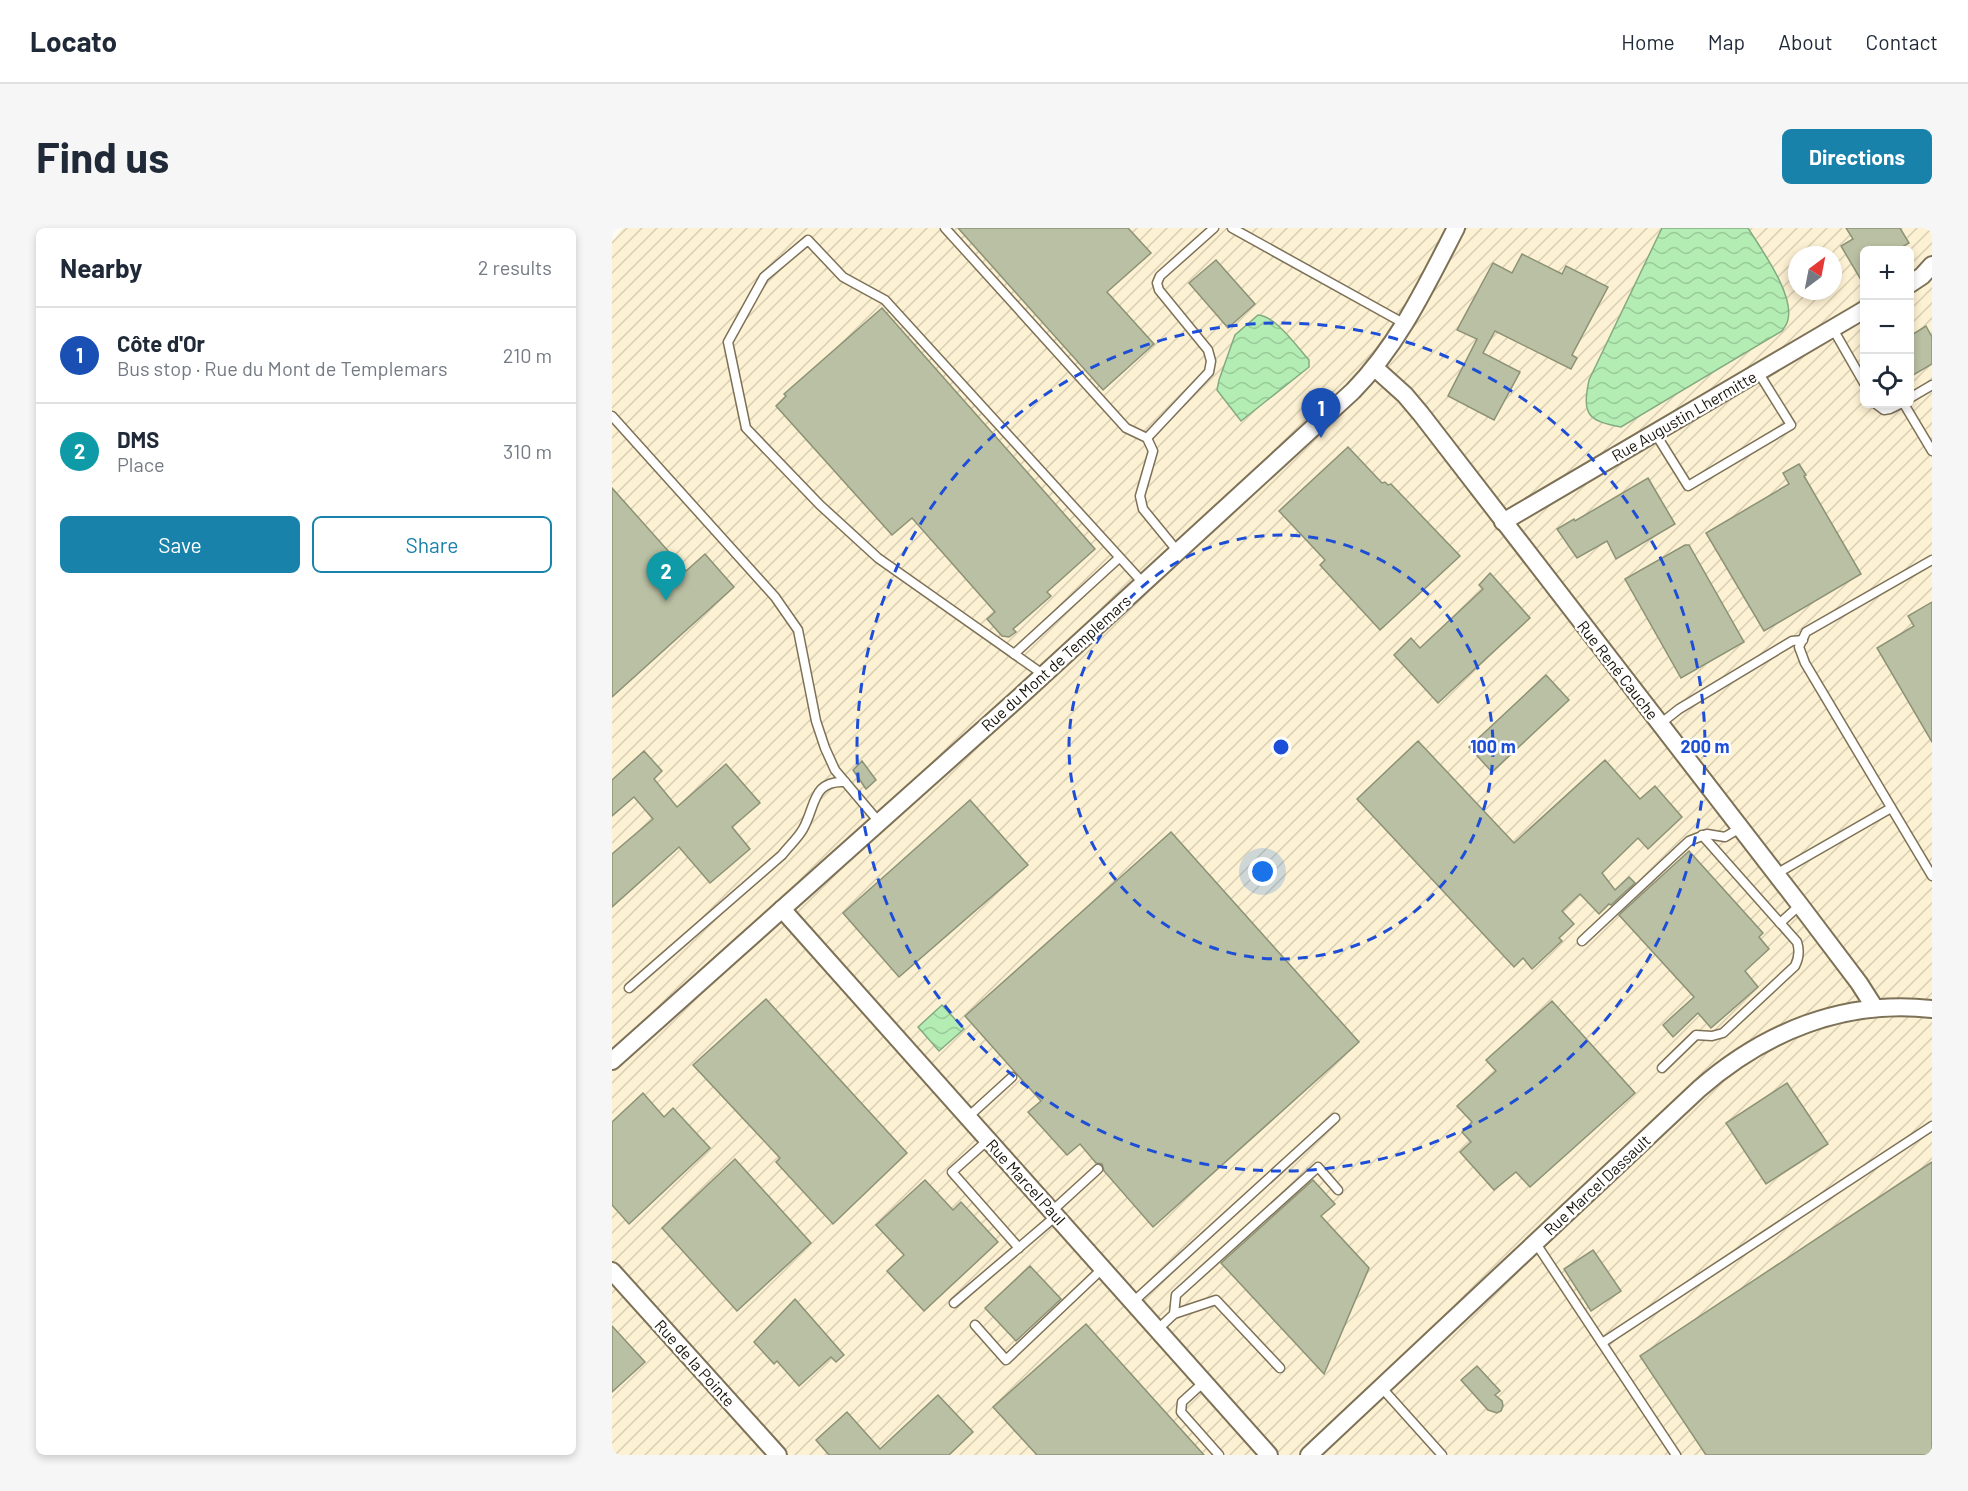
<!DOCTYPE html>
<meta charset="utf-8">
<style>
body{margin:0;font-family:Barlow,sans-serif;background:#f6f6f7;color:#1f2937}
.controls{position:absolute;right:18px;top:18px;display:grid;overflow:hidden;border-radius:9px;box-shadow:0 3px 9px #0003}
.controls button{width:54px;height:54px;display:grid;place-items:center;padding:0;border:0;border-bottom:2px solid #e0e1e3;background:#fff;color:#1f2937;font:30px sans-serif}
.compass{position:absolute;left:1176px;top:18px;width:54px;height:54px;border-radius:50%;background:#fff;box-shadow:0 3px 9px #0003;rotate:32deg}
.you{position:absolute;left:651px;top:644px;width:21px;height:21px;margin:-15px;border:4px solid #fff;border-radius:50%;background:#1a73e8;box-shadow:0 0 0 9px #1a73e833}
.badge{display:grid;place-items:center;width:39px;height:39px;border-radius:50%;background:#1982ab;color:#fff;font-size:20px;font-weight:700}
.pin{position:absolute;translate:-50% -50px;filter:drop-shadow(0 2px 3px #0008)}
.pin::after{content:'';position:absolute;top:32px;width:21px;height:18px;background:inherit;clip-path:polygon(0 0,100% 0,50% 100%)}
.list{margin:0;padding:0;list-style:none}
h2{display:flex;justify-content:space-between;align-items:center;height:78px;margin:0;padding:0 24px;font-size:26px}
h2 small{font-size:20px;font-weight:400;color:#747a83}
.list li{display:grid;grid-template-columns:39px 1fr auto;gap:18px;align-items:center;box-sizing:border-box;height:96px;padding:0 24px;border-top:2px solid #e0e1e3}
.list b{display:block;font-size:22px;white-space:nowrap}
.list p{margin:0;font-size:20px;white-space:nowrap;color:#747a83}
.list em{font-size:20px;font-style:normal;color:#747a83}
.actions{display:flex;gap:12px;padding:18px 24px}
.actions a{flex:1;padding:14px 0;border:2px solid #1982ab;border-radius:9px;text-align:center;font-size:21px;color:#1982ab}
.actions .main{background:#1982ab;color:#fff}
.icon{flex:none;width:33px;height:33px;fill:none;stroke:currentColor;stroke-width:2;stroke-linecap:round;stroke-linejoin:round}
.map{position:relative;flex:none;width:1320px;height:1227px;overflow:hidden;border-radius:9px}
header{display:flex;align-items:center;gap:36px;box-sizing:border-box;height:84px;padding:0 30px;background:#fff;border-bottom:2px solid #e0e1e3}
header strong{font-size:28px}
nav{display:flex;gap:33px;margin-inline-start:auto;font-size:21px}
.intro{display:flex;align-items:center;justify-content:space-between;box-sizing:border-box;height:144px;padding:0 36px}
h1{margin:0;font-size:42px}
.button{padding:15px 27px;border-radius:9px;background:#1982ab;color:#fff;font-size:21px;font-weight:700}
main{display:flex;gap:36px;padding:0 36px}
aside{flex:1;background:#fff;border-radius:9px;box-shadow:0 3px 9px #0003}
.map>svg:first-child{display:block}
.industrial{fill:url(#industrial-furrows);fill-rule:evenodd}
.water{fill:url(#water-waves);stroke:#84ab80;stroke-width:1.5}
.building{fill:#bac0a3;stroke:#8c9276;stroke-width:1.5}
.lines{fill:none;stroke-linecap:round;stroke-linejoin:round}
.lane-casing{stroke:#7d7157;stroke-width:11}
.street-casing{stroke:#7d7157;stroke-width:20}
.lane{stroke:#fff;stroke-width:8}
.street{stroke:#fff;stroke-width:16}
.ring{fill:none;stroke:#1d4ed8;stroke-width:3;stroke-dasharray:10 8}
.labels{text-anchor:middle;stroke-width:5;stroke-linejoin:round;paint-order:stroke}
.street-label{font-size:16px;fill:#151107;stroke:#fff}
.centre{fill:#1d4ed8;stroke:#fff;stroke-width:3}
.ring-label{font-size:18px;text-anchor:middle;font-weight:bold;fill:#1d4ed8;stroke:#fff;stroke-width:5;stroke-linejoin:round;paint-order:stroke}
</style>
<header>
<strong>Locato</strong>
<nav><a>Home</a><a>Map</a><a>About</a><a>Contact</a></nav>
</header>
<div class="intro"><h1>Find us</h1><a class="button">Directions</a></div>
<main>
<aside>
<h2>Nearby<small>2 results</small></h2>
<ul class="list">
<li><span class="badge" style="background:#1a4fb4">1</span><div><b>Côte d'Or</b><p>Bus stop · Rue du Mont de Templemars</p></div><em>210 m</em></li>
<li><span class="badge" style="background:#0f9aa8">2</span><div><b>DMS</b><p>Place</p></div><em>310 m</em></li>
</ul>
<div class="actions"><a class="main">Save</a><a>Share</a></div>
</aside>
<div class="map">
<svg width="1320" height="1227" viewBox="0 0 1320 1227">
<defs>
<pattern id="industrial-furrows" width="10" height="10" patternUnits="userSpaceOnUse" patternTransform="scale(1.5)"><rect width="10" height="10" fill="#fdf1d3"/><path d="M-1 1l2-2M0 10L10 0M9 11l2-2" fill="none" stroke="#d8ceb4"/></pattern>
<pattern id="water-waves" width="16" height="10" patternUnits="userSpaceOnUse" patternTransform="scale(1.5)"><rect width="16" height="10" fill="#b3edb4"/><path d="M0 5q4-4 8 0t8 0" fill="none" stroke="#99ca99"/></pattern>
</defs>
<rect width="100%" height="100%" fill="#fefbf5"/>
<path class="industrial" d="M 11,0 L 1320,0 L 1320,1227 L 0,1227 L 0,13 ZM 1252,22 L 1298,22 L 1298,176 L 1252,176 ZM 1185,27 L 1221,27 L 1221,63 L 1185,63 Z"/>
<g class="water">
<path d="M 1050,0 L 1136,0 C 1149,21 1182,66 1176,91 C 1176,95 1172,100 1170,103 L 1009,199 C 975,193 970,186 977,152 Z"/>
<path d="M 646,87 C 664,88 685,119 697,132 L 697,139 L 629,193 L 605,162 L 607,152 L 623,107 Z"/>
<polygon points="330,777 352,801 327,823 306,799"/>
</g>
<g class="building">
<polygon points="346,0 516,0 539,25 495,64 542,116 491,162"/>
<polygon points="1234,0 1288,0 1297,15 1285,22 1252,22 1252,57 1229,18 1241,11"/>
<polygon points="910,26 950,46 954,38 996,59 960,127 965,130 959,141 883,103 871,125 908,144 882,192 836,168 865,111 845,102 881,35 900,45"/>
<polygon points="604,32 643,76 616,100 577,55"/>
<polygon points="270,80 483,321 435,364 439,368 401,401 404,404 397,409 390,408 375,391 383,384 300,290 280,307 164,178 174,168 172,166"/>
<polygon points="1314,98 1320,109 1320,136 1298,149 1298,108"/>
<polygon points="736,219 770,255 773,254 776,257 779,256 848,328 768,402 708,337 713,332 667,283"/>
<polygon points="1187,236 1194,247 1192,248 1249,346 1152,403 1094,305 1177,256 1171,245"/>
<polygon points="1036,250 1063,296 1004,331 995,313 965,330 945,301 962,291 963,293"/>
<polygon points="0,260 74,343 93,326 122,359 0,469"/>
<polygon points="1073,317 1077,317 1132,414 1069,450 1013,351"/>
<polygon points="878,345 918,390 826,475 782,427 799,410 808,420 871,361 867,357"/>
<polygon points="1320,374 1320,514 1265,420 1302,398 1296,388"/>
<polygon points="934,447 957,472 880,544 857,519"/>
<polygon points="806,513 902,615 993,532 1028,571 1043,558 1070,589 1036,621 1026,610 990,645 1003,662 1017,649 1023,655 999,677 997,676 987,686 968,666 950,683 962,696 947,710 950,713 920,741 911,730 902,739 745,571"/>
<polygon points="32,523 50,543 42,551 65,579 114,536 148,575 120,599 138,621 98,655 67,619 0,679 0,626 41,591 22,569 0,588 0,552"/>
<polygon points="250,533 264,552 254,561 241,542"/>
<polygon points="358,572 416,637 287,749 231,685"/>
<polygon points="559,604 747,814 541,999 492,943 490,936 484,935 468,916 455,927 416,884 429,873 353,788"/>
<polygon points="1077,623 1151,705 1147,709 1157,721 1133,743 1146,759 1099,800 1086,785 1061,809 1051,797 1082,769 1007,687"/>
<polygon points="154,771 295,925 221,996 164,934 168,930 81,837"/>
<polygon points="940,773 1023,865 918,959 904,944 882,962 848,924 859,914 850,904 860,894 845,878 884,843 874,832"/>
<polygon points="1175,855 1216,916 1154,956 1114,895"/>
<polygon points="31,865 52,889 61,880 98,920 17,996 0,977 0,894"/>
<polygon points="123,931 199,1015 125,1083 50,1000"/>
<polygon points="1320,934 1320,1227 1094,1227 1028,1128"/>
<polygon points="313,952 341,982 349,974 386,1014 312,1083 275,1043 292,1027 264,997"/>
<polygon points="701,952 723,976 709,988 757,1040 712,1146 609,1035"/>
<polygon points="981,1022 1009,1063 979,1083 952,1041"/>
<polygon points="418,1038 449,1071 404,1113 373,1080"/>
<polygon points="183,1071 232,1127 224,1134 219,1129 187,1158 165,1133 162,1136 142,1114"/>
<polygon points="474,1096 592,1227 425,1227 381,1179"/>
<polygon points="0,1098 33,1134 0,1164"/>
<polygon points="865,1138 888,1163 883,1167 890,1173 891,1178 889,1183 885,1185 876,1182 849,1152"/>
<polygon points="326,1167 361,1204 337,1227 217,1227 204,1212 235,1184 268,1221"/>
</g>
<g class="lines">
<g class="lane-casing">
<g id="lane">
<polyline points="333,0 514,200 535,210 541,223 528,268 531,281 567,325"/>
<polyline points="620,0 793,96"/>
<polyline points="1221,101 1252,155"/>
<polyline points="1298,170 1320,157"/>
<polyline points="1264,176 1272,182 1278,181 1288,176"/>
<polyline points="1292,176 1320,223"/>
<polyline points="0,188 163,369 186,402 204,493 213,520 223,542 267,594"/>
<polyline points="1043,205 1076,258 1179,197 1146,144"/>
<polyline points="535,210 597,144 599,133 596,122 547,62 545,55 548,48 602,0"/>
<polyline points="1320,332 1194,404 1187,419 1193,435 1320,648"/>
<polyline points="402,426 507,330"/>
<polyline points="432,447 266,330 208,277 134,200 116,114 152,49 196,12 231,49 273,72 532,356"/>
<polyline points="1048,496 1067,481 1180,413 1191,412"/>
<polyline points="1164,646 1279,580"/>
<polyline points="1168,695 1188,677"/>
<polyline points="970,713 1077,613 1095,606 1113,609 1128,600"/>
<path d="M 17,760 L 170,627 C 177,618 186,610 191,601 C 204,578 200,552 233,554"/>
<path d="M 1050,840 L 1084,807 L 1100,808 L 1111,805 L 1183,738 C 1187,730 1188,723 1185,714 L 1090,607"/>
<polyline points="356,889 400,849"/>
<polyline points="376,912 340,944 407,1020"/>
<polyline points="440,983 486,941"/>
<polyline points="923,1014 1064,1227"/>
<polyline points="521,1074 723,890"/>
<polyline points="342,1075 444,988"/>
<polyline points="562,1086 604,1072 668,1140"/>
<polyline points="363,1097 394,1132 490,1041"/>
<polyline points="545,1102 562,1086 564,1067 706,939 726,962"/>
<polyline points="990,1115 1320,898"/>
<polyline points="592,1154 570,1174 569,1184 607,1227"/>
<polyline points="769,1159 830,1227"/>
</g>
</g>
<g class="street-casing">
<g id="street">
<polyline points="1298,56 1310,48 1320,37"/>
<polyline points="763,140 793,167 809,186 1188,677 1247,755 1263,780"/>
<polyline points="891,294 1252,82"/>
<polyline points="170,681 657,1227"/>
<path d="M 0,833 L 403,473 L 741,163 C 787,116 814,58 844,0"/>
<polyline points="0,1043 166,1227"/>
<path d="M 697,1227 L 1087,861 C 1152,804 1232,771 1320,781"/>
</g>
</g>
<use href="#lane" class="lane"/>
<use href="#street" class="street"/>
</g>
<g class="ring">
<circle cx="669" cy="519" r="212"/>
<circle cx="669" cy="519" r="424"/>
</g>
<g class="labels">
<g class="street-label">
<text transform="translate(1072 188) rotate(-30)" y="6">Rue Augustin Lhermitte</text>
<text transform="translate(444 435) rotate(-42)" y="6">Rue du Mont de Templemars</text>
<text transform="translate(1006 442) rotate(52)" y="6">Rue René Cauche</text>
<text transform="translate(414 954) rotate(48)" y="6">Rue Marcel Paul</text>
<text transform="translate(985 957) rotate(-43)" y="6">Rue Marcel Dassault</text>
<text transform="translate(83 1135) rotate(48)" y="6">Rue de la Pointe</text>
</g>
</g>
<circle cx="669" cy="519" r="9" class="centre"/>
<g class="ring-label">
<text x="881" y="525">100 m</text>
<text x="1093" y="525">200 m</text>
</g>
</svg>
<div class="controls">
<button>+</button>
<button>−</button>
<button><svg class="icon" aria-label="locate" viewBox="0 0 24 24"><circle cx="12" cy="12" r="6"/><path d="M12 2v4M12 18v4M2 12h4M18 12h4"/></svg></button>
</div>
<svg class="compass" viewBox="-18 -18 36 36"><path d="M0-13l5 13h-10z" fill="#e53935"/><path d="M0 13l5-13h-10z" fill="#747a83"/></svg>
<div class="you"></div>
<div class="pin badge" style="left:709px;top:210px;background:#1a4fb4">1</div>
<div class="pin badge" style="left:54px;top:373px;background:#0f9aa8">2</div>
</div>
</main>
